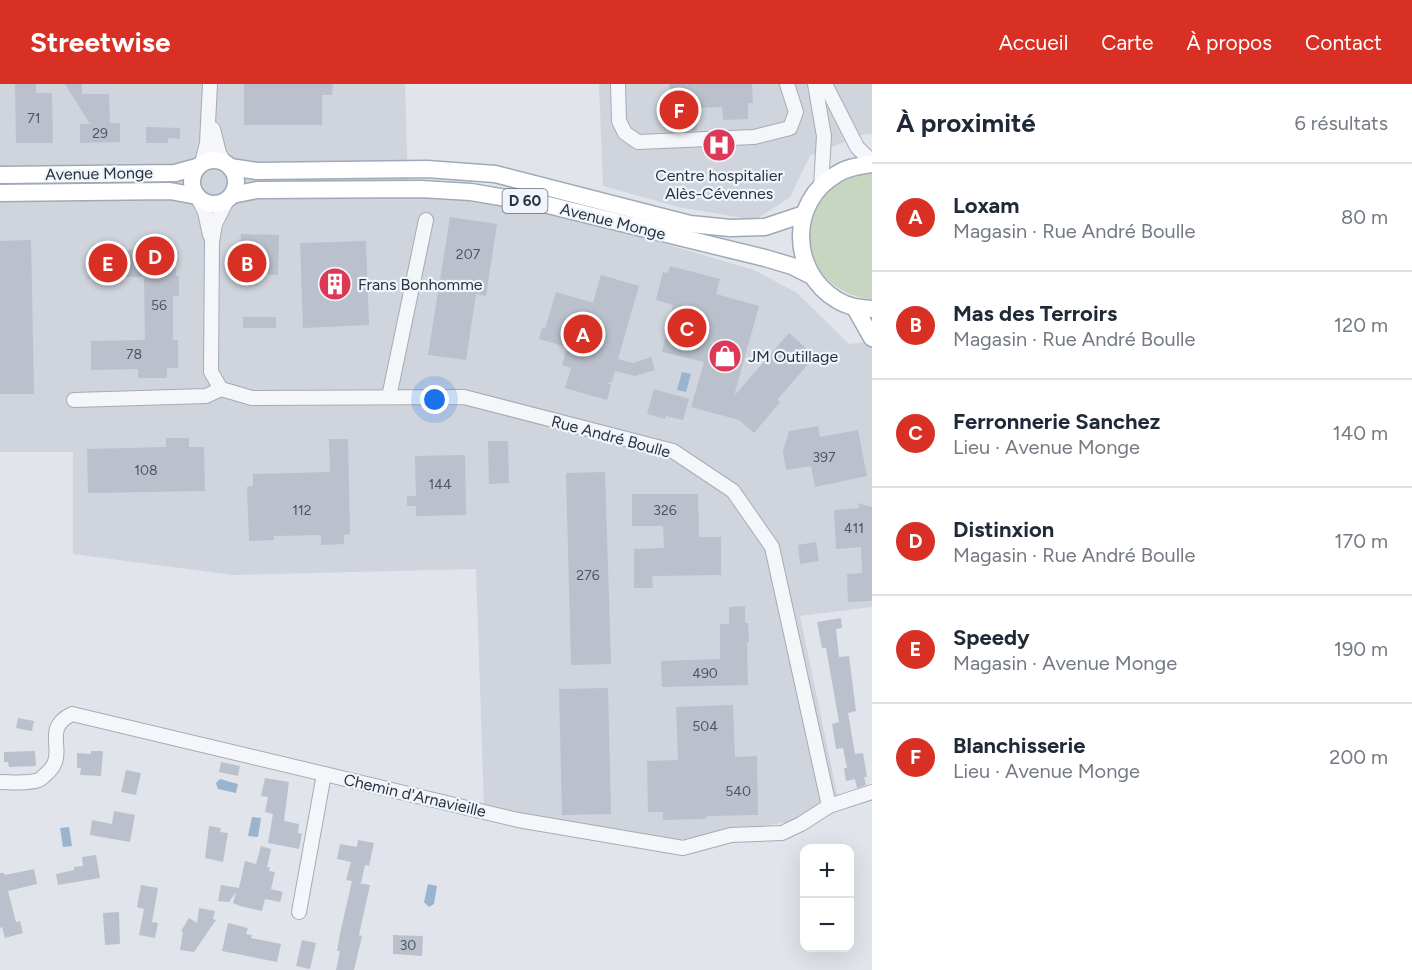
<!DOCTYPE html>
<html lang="fr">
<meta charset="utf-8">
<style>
body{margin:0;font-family:Figtree,sans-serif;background:#f2f2f3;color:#1f2937}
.controls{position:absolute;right:18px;bottom:18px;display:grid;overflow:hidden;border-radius:12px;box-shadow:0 6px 24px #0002}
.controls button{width:54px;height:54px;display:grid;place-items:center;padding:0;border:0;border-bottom:2px solid #e0e1e3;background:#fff;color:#1f2937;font:30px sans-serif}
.you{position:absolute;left:435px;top:316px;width:21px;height:21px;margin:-15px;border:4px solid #fff;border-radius:50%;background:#1a73e8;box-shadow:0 0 0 9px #1a73e833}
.badge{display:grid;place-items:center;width:39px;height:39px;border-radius:50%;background:#d93025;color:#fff;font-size:20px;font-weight:700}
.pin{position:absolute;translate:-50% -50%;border:3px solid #fff;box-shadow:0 2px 6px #0006}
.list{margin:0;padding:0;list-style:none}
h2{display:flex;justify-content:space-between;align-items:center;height:78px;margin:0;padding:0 24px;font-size:26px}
h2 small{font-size:20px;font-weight:400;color:#747a83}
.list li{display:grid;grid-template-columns:39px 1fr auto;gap:18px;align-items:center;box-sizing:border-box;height:108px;padding:0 24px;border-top:2px solid #e0e1e3}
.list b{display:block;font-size:22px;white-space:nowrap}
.list p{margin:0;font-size:20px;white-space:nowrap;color:#747a83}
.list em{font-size:20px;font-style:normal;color:#747a83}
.map{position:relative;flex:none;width:872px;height:886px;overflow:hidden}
header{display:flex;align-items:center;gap:36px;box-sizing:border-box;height:84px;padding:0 30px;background:#d93025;color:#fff}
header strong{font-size:28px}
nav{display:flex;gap:33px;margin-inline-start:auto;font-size:21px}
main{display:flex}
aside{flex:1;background:#fff}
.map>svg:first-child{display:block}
.built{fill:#cfd4dd}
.green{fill:#c7d6c1}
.water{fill:#98b4cf}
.building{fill:#bac1cc}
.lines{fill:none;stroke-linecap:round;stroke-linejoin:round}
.minor-casing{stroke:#a5acb6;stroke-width:16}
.major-casing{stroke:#9faab8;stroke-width:19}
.minor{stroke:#f4f6f9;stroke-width:14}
.major{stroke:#fff;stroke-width:16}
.labels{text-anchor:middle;stroke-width:4.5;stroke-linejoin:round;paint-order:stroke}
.number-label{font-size:14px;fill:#4c5667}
.shield{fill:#f1f4f8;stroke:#646d7b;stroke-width:1.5}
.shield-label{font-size:15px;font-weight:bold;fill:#273345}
.street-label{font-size:16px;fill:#273345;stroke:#f1f4f8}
.poi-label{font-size:16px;fill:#273345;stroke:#f1f4f8;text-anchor:start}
</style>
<header>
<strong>Streetwise</strong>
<nav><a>Accueil</a><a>Carte</a><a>À propos</a><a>Contact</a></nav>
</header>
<main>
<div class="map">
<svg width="872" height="886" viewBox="0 0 872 886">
<rect width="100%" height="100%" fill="#e1e5eb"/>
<g class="built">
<polygon points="0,0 405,0 408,107 564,130 754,186 797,209 849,260 872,257 872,523 800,532 838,714 792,737 674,757 484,723 476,485 233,491 73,470 73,368 0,368"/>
<polygon points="599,0 872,0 872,50 864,50 810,72 790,113 755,136 678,123 603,102"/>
</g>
<path class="green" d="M 872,88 L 872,215 L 869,215 C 810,207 785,139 833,101 C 844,92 858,90 872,88 Z"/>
<g class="water">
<polygon points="682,288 691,290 686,308 677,306"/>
<polygon points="220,695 238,700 236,709 218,705 216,699"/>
<polygon points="252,733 261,734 258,753 248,752"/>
<polygon points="69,743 72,762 63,763 60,744"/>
<polygon points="428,800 437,802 434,820 429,823 424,818"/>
</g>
<g class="building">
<polygon points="15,0 36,0 36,9 52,9 53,59 16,59"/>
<polygon points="65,0 82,0 82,10 109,10 110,39 120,39 120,58 80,59 80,40 90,40"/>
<polygon points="244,0 333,0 332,11 322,11 322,41 244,41"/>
<polygon points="669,0 752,0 753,19 748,19 748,35 723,36 722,23 697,24 697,46 670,48 670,45 665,45 665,28 670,28"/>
<polygon points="146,43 180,44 180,55 168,54 168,59 146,59"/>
<polygon points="450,133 497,140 486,212 476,210 466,276 428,271"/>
<polygon points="241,150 279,151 278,191 240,190"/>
<polygon points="31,156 34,310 0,310 0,157"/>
<polygon points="366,157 369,241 303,244 300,159"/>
<polygon points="165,165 166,185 176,184 176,192 179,192 179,212 173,212 173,256 178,256 178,284 167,284 167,294 138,294 138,285 91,286 91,257 145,256 144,193 94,193 93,167"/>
<polygon points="670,182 720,195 716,210 759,222 734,312 789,249 815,272 777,316 780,318 754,349 739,336 691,323 704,278 662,268 673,221 656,216 663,188 668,189"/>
<polygon points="601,191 639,202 618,275 633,279 651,273 655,286 635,292 615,287 612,298 607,299 611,301 607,316 565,304 571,284 562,281 567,263 539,255 542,244 545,245 556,208 593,219"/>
<rect x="243" y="233" width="33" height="11"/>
<polygon points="654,305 689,315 683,336 666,332 665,335 647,330"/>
<polygon points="818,342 820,353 858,346 867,392 815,403 811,382 786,386 783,367 789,347"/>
<polygon points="166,354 189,354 189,363 204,363 205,407 88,409 87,365 166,363"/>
<polygon points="329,355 348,355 350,450 344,451 344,460 321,461 321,451 274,452 274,456 249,457 247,403 253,402 253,390 330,388"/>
<polygon points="488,357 508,357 509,399 489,400"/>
<polygon points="465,371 466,431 416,432 416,422 407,422 407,412 416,412 415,372"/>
<polygon points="605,388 611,580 571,581 566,389"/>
<polygon points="632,410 698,410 699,453 721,453 721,491 652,492 653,504 634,504 634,465 664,464 663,442 632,442"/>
<polygon points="858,419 872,423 872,517 848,518 847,490 862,489 861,463 836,465 834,426 859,424"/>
<polygon points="816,458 819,477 800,480 798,461"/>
<polygon points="745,522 745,539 748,539 749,558 747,558 748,601 662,603 661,577 720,575 720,540 729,540 729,523"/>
<polygon points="841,534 842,544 836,545 839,573 849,572 856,627 848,629 855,670 863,669 867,693 864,693 866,701 857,704 855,695 846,697 844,684 847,684 843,664 836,665 832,640 839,638 826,564 822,564 817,538"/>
<polygon points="608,604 611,730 562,731 559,605"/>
<polygon points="733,621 735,673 757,672 758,731 707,732 707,734 701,735 663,736 663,728 648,728 647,677 678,676 676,623"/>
<polygon points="18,634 34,637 32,647 16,644"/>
<polygon points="35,667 36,682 9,683 8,678 4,678 4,668"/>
<polygon points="91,667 103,667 101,692 80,691 81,684 77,684 77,669 91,670"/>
<polygon points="221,678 240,682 238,692 219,688"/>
<polygon points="126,686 141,689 136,711 121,708"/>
<polygon points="265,694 289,698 284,737 299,740 298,749 302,750 299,765 268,759 273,730 265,728 268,713 261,712"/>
<polygon points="114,727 135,731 130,758 90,751 92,736 112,740"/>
<polygon points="209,742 221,744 220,748 228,749 223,778 205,774"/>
<polygon points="358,756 374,759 369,782 365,781 361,799 357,799 370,801 359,851 362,852 354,886 336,886 340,867 337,867 340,850 352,797 346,796 351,778 337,775 340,760 357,763"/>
<polygon points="261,762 271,765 267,783 270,783 269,787 275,788 271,805 283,808 280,818 265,815 262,827 240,822 233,819 236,808 229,818 218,817 221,801 239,804 245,777 256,780"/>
<polygon points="96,771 100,794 58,801 56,790 74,786 74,783 83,782 82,773"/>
<polygon points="34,785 37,800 8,807 16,838 20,837 23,849 5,854 2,843 0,844 0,789 4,789 5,791"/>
<polygon points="141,801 158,804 152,838 158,839 155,854 139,851 144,825 137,823"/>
<polygon points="199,824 215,827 213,835 216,836 194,868 180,866 183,848 181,847 189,834 197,839"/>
<polygon points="119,828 120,860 105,861 103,829"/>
<polygon points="228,839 248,844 246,850 252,851 251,854 281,860 277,878 222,867"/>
<polygon points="393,851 423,852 422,872 393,870"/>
<polygon points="302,856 316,859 310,885 296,882"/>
</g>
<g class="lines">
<g class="minor-casing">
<g id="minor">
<polyline points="618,0 619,37 625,49 638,58 754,53 790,44 796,28 787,0"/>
<polyline points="815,0 824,52 821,102"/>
<polyline points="825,0 857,63 872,78"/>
<polyline points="213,45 219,69 225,79"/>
<polyline points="202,79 207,59 210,0"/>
<polyline points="198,114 205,128 210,151"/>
<polyline points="227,116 215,140 212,158 211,288 221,305 252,314 464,313 673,367 733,407 772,463 829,722"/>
<polyline points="389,313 426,136"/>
<polyline points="74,316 206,312 221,305"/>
<path d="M 0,698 C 11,698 28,700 39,696 C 40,696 45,691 46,690 C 71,670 39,646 72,630 L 518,736 L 683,764 L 731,751 L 782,749 L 801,740 L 829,722 L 872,708"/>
<polyline points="299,828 324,690"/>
</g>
</g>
<g class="major-casing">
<g id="major">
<circle cx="214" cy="98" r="22"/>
<path d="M 872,80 C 860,82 847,83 837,90 C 788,118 790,188 837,216 C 848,223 860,224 872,225"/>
<polyline points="230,83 257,87 427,85 495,90 690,140 730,144 765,143 804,130"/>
<polyline points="0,91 175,89 197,83"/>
<polyline points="0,109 170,107 197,112"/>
<polyline points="232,111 257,106 421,105 471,108 548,121 765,174 792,182 810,191"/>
<polyline points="855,224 872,254"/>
</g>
</g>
<use href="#minor" class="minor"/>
<use href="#major" class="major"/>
</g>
<defs>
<g id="hospital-disc" transform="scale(1.725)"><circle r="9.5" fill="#dd3957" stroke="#f1f4f8"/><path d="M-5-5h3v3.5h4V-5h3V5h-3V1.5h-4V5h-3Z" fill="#fff"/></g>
<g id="building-disc" transform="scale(1.725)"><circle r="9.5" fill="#dd3957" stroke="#f1f4f8"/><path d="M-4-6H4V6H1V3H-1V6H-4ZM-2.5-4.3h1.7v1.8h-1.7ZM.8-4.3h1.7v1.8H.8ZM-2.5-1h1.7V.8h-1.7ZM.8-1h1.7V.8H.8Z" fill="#fff"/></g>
<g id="shop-disc" transform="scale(1.725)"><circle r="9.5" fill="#dd3957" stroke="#f1f4f8"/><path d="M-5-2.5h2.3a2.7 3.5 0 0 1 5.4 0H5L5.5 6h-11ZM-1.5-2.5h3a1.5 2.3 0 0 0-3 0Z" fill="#fff"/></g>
</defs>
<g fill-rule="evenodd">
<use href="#hospital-disc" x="719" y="61"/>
<use href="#building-disc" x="335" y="200"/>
<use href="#shop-disc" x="725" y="272"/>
</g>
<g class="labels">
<g class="number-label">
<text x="34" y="39">71</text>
<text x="100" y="54">29</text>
<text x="468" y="175">207</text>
<text x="159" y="226">56</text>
<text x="134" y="275">78</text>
<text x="824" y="378">397</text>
<text x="146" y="391">108</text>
<text x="440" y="405">144</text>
<text x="302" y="431">112</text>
<text x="665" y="431">326</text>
<text x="854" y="449">411</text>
<text x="588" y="496">276</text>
<text x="705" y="594">490</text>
<text x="705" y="647">504</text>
<text x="738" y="712">540</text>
<text x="408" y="866">30</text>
</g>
<rect class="shield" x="502.5" y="105" width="45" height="24" rx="4.5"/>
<g class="shield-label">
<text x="525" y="122">D 60</text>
</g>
<g class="street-label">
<text transform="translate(99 89) rotate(-1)" y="6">Avenue Monge</text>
<text transform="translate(613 137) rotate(14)" y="6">Avenue Monge</text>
<text transform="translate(611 352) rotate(15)" y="6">Rue André Boulle</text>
<text transform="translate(415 711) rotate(13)" y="6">Chemin d'Arnavieille</text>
</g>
<g class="poi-label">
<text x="719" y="97" text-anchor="middle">Centre hospitalier<tspan x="719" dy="18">Alès-Cévennes</tspan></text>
<text x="358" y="206">Frans Bonhomme</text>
<text x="748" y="278">JM Outillage</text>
</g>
</g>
</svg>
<div class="controls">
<button>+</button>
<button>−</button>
</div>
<div class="you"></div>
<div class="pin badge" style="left:583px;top:250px">A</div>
<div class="pin badge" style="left:247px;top:179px">B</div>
<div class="pin badge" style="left:687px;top:244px">C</div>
<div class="pin badge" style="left:155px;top:172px">D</div>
<div class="pin badge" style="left:108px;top:179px">E</div>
<div class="pin badge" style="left:679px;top:26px">F</div>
</div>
<aside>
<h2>À proximité<small>6 résultats</small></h2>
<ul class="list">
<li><span class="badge">A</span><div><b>Loxam</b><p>Magasin · Rue André Boulle</p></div><em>80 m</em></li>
<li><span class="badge">B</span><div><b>Mas des Terroirs</b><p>Magasin · Rue André Boulle</p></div><em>120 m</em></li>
<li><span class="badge">C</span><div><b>Ferronnerie Sanchez</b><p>Lieu · Avenue Monge</p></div><em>140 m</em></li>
<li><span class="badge">D</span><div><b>Distinxion</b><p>Magasin · Rue André Boulle</p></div><em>170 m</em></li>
<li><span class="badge">E</span><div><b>Speedy</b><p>Magasin · Avenue Monge</p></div><em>190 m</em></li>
<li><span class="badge">F</span><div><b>Blanchisserie</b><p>Lieu · Avenue Monge</p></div><em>200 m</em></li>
</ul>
</aside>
</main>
